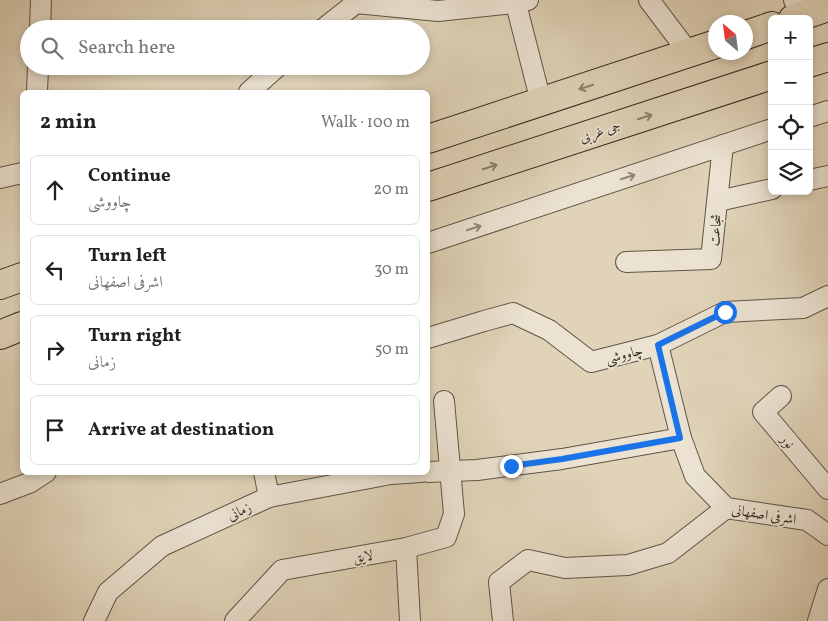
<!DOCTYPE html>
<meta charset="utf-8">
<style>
body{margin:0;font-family:Vollkorn,Amiri,serif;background:#f6f6f6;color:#202124}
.controls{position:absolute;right:15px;top:15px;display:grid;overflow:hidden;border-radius:8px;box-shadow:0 2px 8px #0003}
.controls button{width:45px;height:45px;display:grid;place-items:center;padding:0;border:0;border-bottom:1px solid #e0e0e0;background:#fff;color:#202124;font:25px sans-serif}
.compass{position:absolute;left:708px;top:15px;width:45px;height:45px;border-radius:50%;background:#fff;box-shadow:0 2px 8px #0003;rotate:332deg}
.stop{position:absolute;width:15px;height:15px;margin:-11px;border:4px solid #1a73e8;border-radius:50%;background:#fff}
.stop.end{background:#1a73e8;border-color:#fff;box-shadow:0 1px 5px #0008}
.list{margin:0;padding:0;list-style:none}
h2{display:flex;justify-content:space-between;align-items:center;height:65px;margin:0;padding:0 20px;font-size:21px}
h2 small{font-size:16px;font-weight:400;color:#757577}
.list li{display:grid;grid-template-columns:32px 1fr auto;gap:15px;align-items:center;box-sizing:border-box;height:70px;margin:0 10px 10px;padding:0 10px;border:1px solid #e0e0e0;border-radius:8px}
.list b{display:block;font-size:19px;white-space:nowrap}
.list p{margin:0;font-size:16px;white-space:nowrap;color:#757577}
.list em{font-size:16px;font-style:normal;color:#757577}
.icon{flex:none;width:28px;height:28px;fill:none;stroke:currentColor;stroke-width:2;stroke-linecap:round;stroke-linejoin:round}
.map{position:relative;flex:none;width:828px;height:621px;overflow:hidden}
.search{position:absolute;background:#fff;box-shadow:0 2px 8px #0003;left:20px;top:20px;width:410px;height:55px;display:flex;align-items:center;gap:12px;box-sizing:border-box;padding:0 18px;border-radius:28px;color:#757577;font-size:19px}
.panel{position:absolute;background:#fff;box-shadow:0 2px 8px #0003;left:20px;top:90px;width:410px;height:385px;border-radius:8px}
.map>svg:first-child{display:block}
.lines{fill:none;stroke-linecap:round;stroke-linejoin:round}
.street-casing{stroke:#5e5547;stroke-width:22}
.primary-casing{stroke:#332b21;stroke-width:30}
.street{stroke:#ebe2d1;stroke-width:20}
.primary{stroke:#e0d3b8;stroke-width:28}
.oneway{stroke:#8a7f6c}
.oneway2{stroke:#8f8679}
.route{stroke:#1a73e8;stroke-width:6}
.labels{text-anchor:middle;stroke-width:4;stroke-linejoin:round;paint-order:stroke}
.street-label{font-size:14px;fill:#332b21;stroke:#ebe2d1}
</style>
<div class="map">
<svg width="828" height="621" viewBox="0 0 828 621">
<rect width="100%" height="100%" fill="#e0d3b8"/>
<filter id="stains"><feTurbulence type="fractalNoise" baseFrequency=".004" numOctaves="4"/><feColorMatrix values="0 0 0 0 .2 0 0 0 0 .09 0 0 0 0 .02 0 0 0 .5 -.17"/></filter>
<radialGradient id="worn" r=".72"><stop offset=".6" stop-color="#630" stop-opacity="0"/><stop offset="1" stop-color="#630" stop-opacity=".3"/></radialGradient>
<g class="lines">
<g class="street-casing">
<g id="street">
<polyline points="515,0 541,102"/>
<polyline points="649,0 689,53"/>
<polyline points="794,0 805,15"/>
<polyline points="40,29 41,0"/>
<polyline points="323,29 356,3 438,11 515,3 528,0"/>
<polyline points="37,92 38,66"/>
<polyline points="249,92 278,66"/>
<polyline points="809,117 828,111"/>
<polyline points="0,178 22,173"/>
<polyline points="809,180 828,176"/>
<polyline points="718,201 772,189"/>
<polyline points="428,243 772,129"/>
<polyline points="626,262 711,259 723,145"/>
<polyline points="428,338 484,321 513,313 549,330 591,362 658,345 725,312 803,308 828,296"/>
<polyline points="658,345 681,438 695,476 726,508 807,520 828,535"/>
<polyline points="781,396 763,412 828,489"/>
<polyline points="264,472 269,497"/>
<polyline points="428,472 477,470 562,459 681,438"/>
<polyline points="0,494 29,483 46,472"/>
<polyline points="406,548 410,621"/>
<polyline points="94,621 108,592 162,546 269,497 391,474 421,472"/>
<polyline points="235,621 282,570 406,548 446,537 454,514 444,401"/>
<polyline points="503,621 499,582 528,560 565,568 628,565 668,553 726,508"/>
<polyline points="818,621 828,589"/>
</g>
</g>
<g class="primary-casing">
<g id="primary">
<polyline points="793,19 828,7"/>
<polyline points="746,35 772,26"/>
<polyline points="809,63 828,57"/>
<polyline points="428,139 716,44"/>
<polyline points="428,187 772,75"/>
<polyline points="0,285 22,277"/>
<polyline points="0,335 22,326"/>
</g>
</g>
<use href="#street" class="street"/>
<use href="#primary" class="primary"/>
</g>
<defs><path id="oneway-shaft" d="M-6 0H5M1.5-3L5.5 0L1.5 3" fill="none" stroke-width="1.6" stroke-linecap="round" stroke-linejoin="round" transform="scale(1.25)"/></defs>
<g class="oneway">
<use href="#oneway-shaft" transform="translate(586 87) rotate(162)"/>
<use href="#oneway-shaft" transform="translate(645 117) rotate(-18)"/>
<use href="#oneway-shaft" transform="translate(490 167) rotate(-18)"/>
</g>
<g class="oneway2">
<use href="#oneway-shaft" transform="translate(628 177) rotate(-18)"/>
<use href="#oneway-shaft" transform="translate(474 228) rotate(-18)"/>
</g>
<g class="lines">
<polyline class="route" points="511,466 562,459 680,438 658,345 725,312"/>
</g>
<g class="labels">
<g class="street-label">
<text transform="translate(600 131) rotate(-18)" y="5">جی غربی</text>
<text transform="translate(715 230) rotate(-84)" y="5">شجاعت</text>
<text transform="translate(624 354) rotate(-14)" y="5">چاووشی</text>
<text transform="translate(788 441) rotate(50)" y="5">نور</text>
<text transform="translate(239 511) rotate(-25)" y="5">زمانی</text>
<text transform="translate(764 514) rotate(9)" y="5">اشرفی اصفهانی</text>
<text transform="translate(363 556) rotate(-10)" y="5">لایق</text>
</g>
</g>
<rect width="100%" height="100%" filter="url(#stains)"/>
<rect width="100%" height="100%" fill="url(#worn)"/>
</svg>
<div class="controls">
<button>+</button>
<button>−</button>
<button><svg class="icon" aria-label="locate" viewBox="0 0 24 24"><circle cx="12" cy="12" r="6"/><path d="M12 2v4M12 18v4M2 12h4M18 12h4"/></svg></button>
<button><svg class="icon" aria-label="layers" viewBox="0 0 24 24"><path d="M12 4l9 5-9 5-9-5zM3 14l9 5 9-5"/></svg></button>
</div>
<svg class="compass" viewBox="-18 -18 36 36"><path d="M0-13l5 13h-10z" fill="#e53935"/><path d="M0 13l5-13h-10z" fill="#757577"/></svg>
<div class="stop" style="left:725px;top:312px"></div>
<div class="stop end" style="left:511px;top:466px"></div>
<div class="search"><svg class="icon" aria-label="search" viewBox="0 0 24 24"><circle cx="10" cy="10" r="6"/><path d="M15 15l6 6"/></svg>Search here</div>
<section class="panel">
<h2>2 min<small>Walk · 100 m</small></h2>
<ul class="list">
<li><svg class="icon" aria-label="ahead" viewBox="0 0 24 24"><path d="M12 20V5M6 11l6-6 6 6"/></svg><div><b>Continue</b><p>چاووشی</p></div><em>20 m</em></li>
<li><svg class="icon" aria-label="left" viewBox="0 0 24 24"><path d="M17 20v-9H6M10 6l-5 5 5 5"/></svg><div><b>Turn left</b><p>اشرفی اصفهانی</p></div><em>30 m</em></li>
<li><svg class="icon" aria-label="right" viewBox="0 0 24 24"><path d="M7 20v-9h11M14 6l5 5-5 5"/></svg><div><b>Turn right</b><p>زمانی</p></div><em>50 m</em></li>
<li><svg class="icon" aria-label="arrive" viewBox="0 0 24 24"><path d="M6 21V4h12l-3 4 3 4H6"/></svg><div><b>Arrive at destination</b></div></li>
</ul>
</section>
</div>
